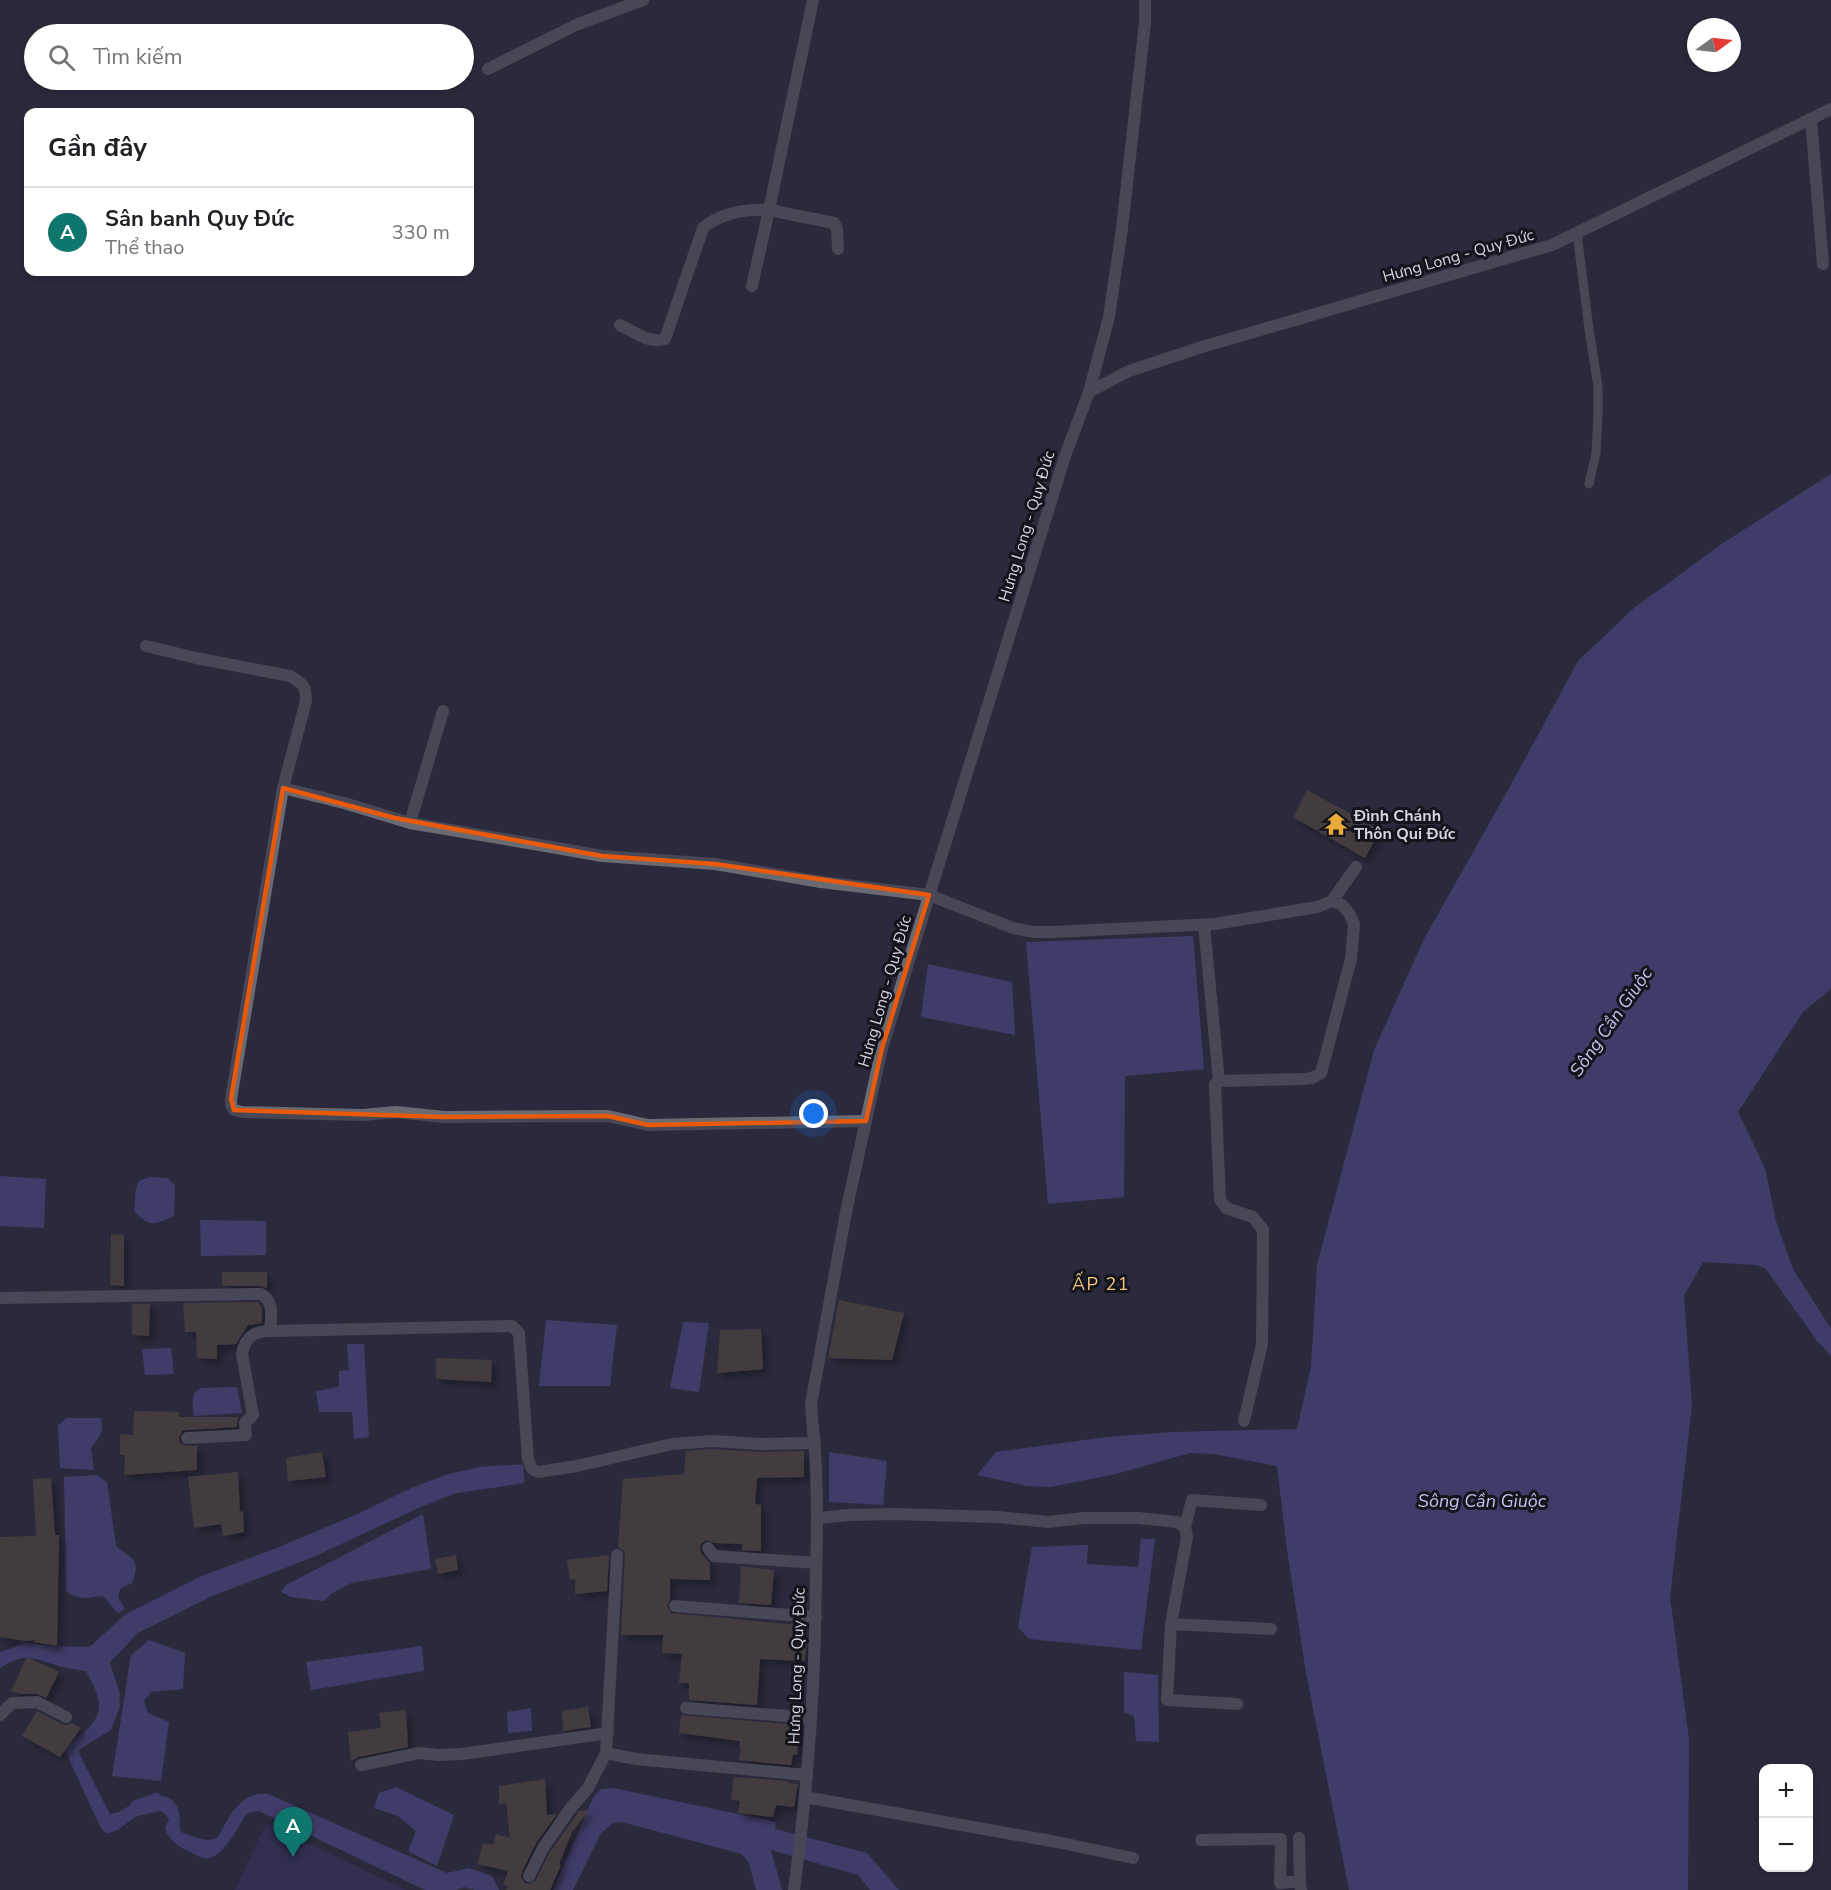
<!DOCTYPE html>
<html lang="vi">
<meta charset="utf-8">
<style>
body{margin:0;font-family:"Nunito Sans",sans-serif;background:#f2f2f2;color:#202124}
.controls{position:absolute;right:18px;bottom:18px;display:grid;overflow:hidden;border-radius:12px;box-shadow:0 3px 9px #0003}
.controls button{width:54px;height:54px;display:grid;place-items:center;padding:0;border:0;border-bottom:2px solid #e0e0e0;background:#fff;color:#202124;font:30px sans-serif}
.compass{position:absolute;left:1687px;top:18px;width:54px;height:54px;border-radius:50%;background:#fff;box-shadow:0 3px 9px #0003;rotate:75deg}
.you{position:absolute;left:814px;top:1114px;width:21px;height:21px;margin:-15px;border:4px solid #fff;border-radius:50%;background:#1a73e8;box-shadow:0 0 0 9px #1a73e833}
.badge{display:grid;place-items:center;width:39px;height:39px;border-radius:50%;background:#0f766e;color:#fff;font-size:20px;font-weight:700}
.pin{position:absolute;translate:-50% -50px;filter:drop-shadow(0 2px 3px #0008)}
.pin::after{content:'';position:absolute;top:32px;width:21px;height:18px;background:inherit;clip-path:polygon(0 0,100% 0,50% 100%)}
.list{margin:0;padding:0;list-style:none}
h2{display:flex;justify-content:space-between;align-items:center;height:78px;margin:0;padding:0 24px;font-size:26px}
h2 small{font-size:20px;font-weight:400;color:#757577}
.list li{display:grid;grid-template-columns:39px 1fr auto;gap:18px;align-items:center;box-sizing:border-box;height:90px;padding:0 24px;border-top:2px solid #e0e0e0}
.list b{display:block;font-size:22px;white-space:nowrap}
.list p{margin:0;font-size:20px;white-space:nowrap;color:#757577}
.list em{font-size:20px;font-style:normal;color:#757577}
.icon{flex:none;width:33px;height:33px;fill:none;stroke:currentColor;stroke-width:2;stroke-linecap:round;stroke-linejoin:round}
.map{position:relative;flex:none;width:1831px;height:1890px;overflow:hidden}
.search{position:absolute;background:#fff;box-shadow:0 3px 9px #0003;left:24px;top:24px;width:450px;height:66px;display:flex;align-items:center;gap:15px;box-sizing:border-box;padding:0 21px;border-radius:33px;color:#757577;font-size:22px}
.panel{position:absolute;background:#fff;box-shadow:0 3px 9px #0003;left:24px;top:108px;width:450px;height:168px;border-radius:12px}
.map>svg:first-child{display:block}
.green{fill:#383466}
.water{fill:#5952a0}
.lines{fill:none;stroke-linecap:round;stroke-linejoin:round}
.stream{stroke:#5952a0;stroke-width:5}
.building{fill:#5f5240;filter:url(#shadow)}
.lane{stroke:#6a6a73;stroke-width:9}
.street{stroke:#6a6a73;stroke-width:12}
.marked{fill:none;stroke:#e8590c;stroke-width:4.5;stroke-linejoin:round}
.labels{text-anchor:middle;stroke-width:6;stroke-linejoin:round;paint-order:stroke}
.street-label{font-size:16px;fill:#d3d3df;stroke:#14141c}
.poi-label{font-size:16px;font-weight:bold;fill:#d3d3df;stroke:#14141c;text-anchor:start}
.water-label{font-size:18px;font-style:italic;fill:#c2c2ee;stroke:#14141c}
.neighbourhood-label{font-size:18px;letter-spacing:1.5px;fill:#f5c683;stroke:#14141c}
</style>
<div class="map">
<svg width="1831" height="1890" viewBox="0 0 1831 1890">
<defs>
<filter id="shadow"><feDropShadow dx="5.5" dy="5.5" stdDeviation="3" flood-color="#0009"/></filter>
</defs>
<rect width="100%" height="100%" fill="#2b2a3c"/>
<polygon class="green" points="266,1823 406,1890 235,1890"/>
<g class="water">
<polygon points="1831,474 1831,989 1803,1012 1738,1112 1765,1168 1776,1221 1793,1269 1831,1329 1831,1356 1817,1341 1766,1269 1756,1265 1703,1262 1684,1296 1692,1405 1670,1597 1689,1739 1688,1890 1349,1890 1306,1673 1287,1550 1277,1466 1213,1454 1190,1453 1116,1474 1050,1487 1027,1486 977,1475 996,1452 1107,1437 1171,1432 1297,1429 1311,1367 1317,1265 1374,1050 1425,937 1507,792 1578,661 1634,608 1723,543"/>
<polygon points="1193,936 1204,1069 1125,1076 1124,1197 1048,1204 1026,942"/>
<polygon points="928,964 1012,982 1015,1035 921,1017"/>
<polygon points="0,1176 46,1179 44,1228 0,1226"/>
<path d="M 149,1177 L 167,1178 L 175,1185 L 174,1216 C 154,1225 150,1228 134,1211 L 136,1189 L 139,1181 Z"/>
<polygon points="200,1220 266,1221 266,1255 201,1256"/>
<polygon points="546,1320 617,1325 610,1386 539,1386"/>
<polygon points="683,1322 709,1323 699,1392 670,1388"/>
<polygon points="347,1344 364,1344 369,1437 354,1439 352,1412 319,1412 316,1391 339,1387 339,1371 349,1370"/>
<polygon points="171,1348 174,1374 145,1375 142,1349"/>
<path d="M 237,1387 L 242,1413 L 194,1416 C 193,1405 189,1393 201,1388 Z"/>
<path d="M 66,1418 L 101,1418 C 104,1433 100,1436 91,1448 L 94,1470 L 60,1468 L 58,1426 Z"/>
<polygon points="829,1452 887,1461 883,1505 829,1502"/>
<path d="M 521,1467 L 522,1481 L 454,1491 L 417,1506 L 314,1554 L 211,1594 L 136,1630 L 107,1662 L 117,1693 L 117,1707 L 109,1728 L 79,1747 L 76,1753 L 109,1818 C 126,1809 160,1781 176,1805 C 182,1814 178,1823 181,1832 C 193,1836 207,1844 218,1837 C 230,1816 240,1791 268,1794 L 447,1873 L 469,1868 L 492,1876 L 499,1890 L 475,1890 L 464,1887 L 455,1890 L 425,1890 L 259,1811 L 250,1812 L 245,1816 C 237,1829 222,1860 205,1858 C 200,1858 193,1853 188,1851 C 177,1846 170,1840 165,1829 L 169,1819 L 164,1813 L 157,1809 L 135,1814 L 116,1828 L 107,1831 L 103,1827 L 68,1751 L 69,1747 C 85,1735 108,1720 101,1696 C 98,1687 92,1678 88,1670 C 77,1667 65,1666 55,1662 C 30,1654 23,1651 0,1665 L 0,1652 L 21,1645 L 54,1649 L 91,1649 L 126,1617 L 201,1579 L 276,1551 L 359,1516 L 413,1490 L 447,1477 L 483,1469 Z"/>
<path d="M 96,1475 L 107,1482 L 116,1546 C 133,1560 141,1558 132,1583 L 121,1588 L 118,1597 L 125,1609 L 118,1613 L 103,1596 C 89,1597 77,1602 66,1590 L 64,1477 Z"/>
<polygon points="423,1514 431,1569 351,1583 332,1593 324,1601 291,1597 281,1592 286,1585"/>
<polygon points="1141,1539 1155,1539 1141,1650 1029,1639 1018,1627 1032,1547 1088,1545 1087,1564 1138,1567"/>
<polygon points="149,1640 185,1653 183,1689 151,1692 144,1701 148,1713 169,1722 161,1781 112,1776 131,1655"/>
<polygon points="422,1646 424,1671 311,1690 306,1662"/>
<polygon points="1124,1672 1158,1675 1159,1742 1136,1741 1134,1716 1124,1712"/>
<polygon points="531,1708 532,1731 508,1733 507,1712"/>
<polygon points="396,1787 454,1815 437,1866 408,1851 416,1831 398,1816 374,1808 379,1793"/>
<polygon points="613,1788 776,1822 775,1829 867,1853 899,1890 870,1890 858,1875 771,1850 782,1890 756,1890 749,1863 742,1854 622,1822 613,1823 601,1833 573,1890 553,1890 593,1798 601,1789"/>
</g>
<g class="lines">
<g class="stream">
<polyline points="25,1645 54,1649 91,1649 126,1617 201,1579 276,1551 359,1516 413,1490 447,1477 483,1469 521,1467 522,1481 454,1491 417,1506 314,1554 211,1594 136,1631 107,1662 117,1693 117,1707 109,1728 78,1747 76,1753 109,1818 116,1815"/>
<path d="M 0,1665 C 23,1651 30,1654 54,1662 C 65,1666 77,1667 88,1669 C 92,1678 98,1687 100,1696 C 108,1720 85,1735 69,1747 L 68,1751 L 103,1827 L 107,1831 L 116,1828 L 135,1814 L 157,1809 L 157,1795 L 134,1803"/>
</g>
</g>
<g class="building">
<polygon points="1307,790 1380,830 1365,858 1293,817"/>
<polygon points="111,1234 124,1235 124,1286 110,1285"/>
<polygon points="222,1272 267,1272 267,1288 261,1286 222,1286"/>
<polygon points="839,1300 904,1313 892,1360 828,1358"/>
<polygon points="258,1302 262,1308 262,1323 248,1325 236,1344 217,1345 217,1359 197,1358 196,1332 185,1332 183,1303"/>
<polygon points="132,1304 150,1304 149,1336 132,1335"/>
<polygon points="761,1329 763,1369 717,1373 720,1330"/>
<polygon points="436,1358 492,1360 491,1382 436,1379"/>
<polygon points="134,1411 179,1412 179,1417 238,1417 237,1427 187,1430 182,1431 179,1438 180,1443 187,1446 197,1446 197,1470 124,1475 125,1455 120,1455 120,1434 133,1435"/>
<polygon points="711,1449 761,1452 804,1451 804,1477 757,1478 755,1504 761,1505 761,1551 742,1550 742,1544 714,1543 706,1540 701,1544 700,1548 701,1553 710,1563 710,1580 670,1579 670,1600 667,1606 671,1613 797,1625 795,1644 806,1645 805,1661 760,1659 757,1705 689,1700 689,1683 679,1683 682,1654 662,1653 663,1635 621,1635 625,1555 624,1551 618,1547 623,1479 684,1474 686,1451"/>
<polygon points="322,1452 326,1477 288,1481 286,1458"/>
<polygon points="238,1472 240,1512 243,1511 244,1532 223,1536 221,1524 194,1528 188,1477"/>
<polygon points="51,1478 55,1535 59,1535 57,1646 34,1642 35,1640 25,1641 0,1637 0,1537 36,1536 33,1479"/>
<polygon points="456,1555 458,1570 438,1574 435,1559"/>
<polygon points="609,1555 607,1591 575,1594 575,1579 570,1580 567,1560"/>
<polygon points="741,1566 774,1570 771,1605 739,1603"/>
<polygon points="27,1657 59,1672 46,1698 37,1694 21,1694 11,1691"/>
<polygon points="588,1707 591,1727 563,1731 562,1711"/>
<polygon points="406,1710 408,1747 359,1757 351,1761 348,1732 381,1728 379,1713"/>
<polygon points="37,1711 62,1724 67,1725 71,1723 81,1728 60,1757 22,1736"/>
<polygon points="681,1715 799,1725 797,1755 793,1754 791,1765 739,1760 741,1748 739,1747 740,1741 679,1733"/>
<polygon points="734,1777 788,1781 788,1783 798,1784 794,1807 776,1805 773,1817 738,1813 740,1801 731,1799"/>
<polygon points="545,1779 547,1815 557,1814 536,1843 522,1872 521,1877 525,1883 530,1884 536,1880 550,1852 577,1814 579,1811 589,1810 572,1832 559,1864 561,1865 550,1890 506,1890 508,1886 503,1884 508,1871 477,1864 483,1843 493,1845 496,1834 510,1838 506,1803 499,1805 499,1786"/>
</g>
<g class="lines">
<polyline class="lane" points="1577,233 1589,329 1598,387 1598,415 1596,453 1589,484"/>
<g class="street">
<polyline points="488,69 578,24 643,0"/>
<polyline points="1811,119 1823,264"/>
<polyline points="752,286 769,210 834,223 837,229 838,249"/>
<path d="M 620,325 C 635,332 649,344 665,339 L 703,228 C 721,213 746,209 769,210 L 813,0"/>
<polyline points="1089,392 1109,317 1122,228 1145,23 1145,0"/>
<path d="M 146,646 L 196,658 L 290,676 C 303,684 306,685 306,701 L 283,788 L 344,803 L 410,823 L 557,848 L 602,856 L 715,864 L 821,882 L 929,895 L 1013,928 L 1033,932 L 1053,932 L 1215,924 L 1317,907 L 1332,901 L 1356,867"/>
<polyline points="283,788 231,1099 231,1105 234,1110 242,1112 363,1115 396,1112 444,1117 608,1116 648,1125 866,1121"/>
<polyline points="410,823 443,711"/>
<polyline points="1204,925 1219,1081"/>
<path d="M 0,1298 L 261,1294 C 275,1302 271,1317 270,1331 L 512,1326 L 519,1333 L 528,1459 L 532,1469 L 538,1472 L 577,1466 L 672,1444 L 713,1441 L 761,1444 L 814,1443"/>
<polyline points="1244,1421 1262,1344 1263,1230 1253,1217 1226,1208 1220,1200 1215,1084 1219,1081 1304,1079 1312,1078 1321,1073 1351,959 1354,924 1349,913 1342,905 1332,901"/>
<polyline points="813,1426 814,1443 811,1404 847,1207 882,1048 1065,456 1089,392 1129,371 1202,347 1552,245 1831,109"/>
<path d="M 187,1438 L 246,1435 L 245,1423 L 253,1415 L 242,1354 C 245,1338 253,1331 270,1331"/>
<polyline points="817,1518 850,1515 893,1514 998,1517 1048,1522 1084,1518 1138,1518 1177,1522 1185,1527 1187,1537 1171,1624 1167,1700 1237,1704"/>
<polyline points="1185,1527 1192,1500 1261,1505"/>
<polyline points="708,1548 714,1556 816,1563"/>
<polyline points="675,1606 816,1617"/>
<polyline points="1171,1624 1271,1629"/>
<polyline points="686,1708 811,1718"/>
<polyline points="0,1715 12,1703 37,1702 66,1717"/>
<polyline points="606,1753 617,1555"/>
<polyline points="361,1765 419,1753 439,1755 462,1754 608,1733"/>
<polyline points="805,1797 1057,1842 1133,1858"/>
<polyline points="1299,1838 1300,1881"/>
<polyline points="1201,1840 1281,1839 1280,1883 1300,1881 1301,1890"/>
<polyline points="529,1876 543,1848 570,1809 588,1788 606,1753 636,1759 807,1775"/>
<path d="M 794,1890 C 808,1788 815,1685 816,1582 C 817,1533 818,1485 814,1436"/>
</g>
</g>
<path d="M0 0H1831V1890H0ZM 283,788 L 395,818 L 602,856 L 715,864 L 929,895 L 882,1048 L 866,1121 L 648,1125 L 608,1116 L 444,1117 L 234,1110 L 231,1099 Z" fill="#2b2a3c" fill-opacity=".55" fill-rule="evenodd"/>
<path class="marked" d="M 283,788 L 395,818 L 602,856 L 715,864 L 929,895 L 882,1048 L 866,1121 L 648,1125 L 608,1116 L 444,1117 L 234,1110 L 231,1099 Z"/>
<defs>
<g id="temple-bare" transform="scale(1.8)"><path d="M0-6L5-2H3V0L6.5 2.5H4V6H1.5V3h-3V6H-4V2.5H-6.5L-3 0V-2H-5Z" fill="#eca93b" stroke="#14141c" stroke-width="2.5" paint-order="stroke"/></g>
</defs>
<g fill-rule="evenodd">
<use href="#temple-bare" x="1336" y="824"/>
</g>
<g class="labels">
<g class="street-label">
<text transform="translate(1458 255) rotate(-16)" y="6">Hưng Long - Quy Đức</text>
<text transform="translate(1026 526) rotate(-73)" y="6">Hưng Long - Quy Đức</text>
<text transform="translate(884 991) rotate(-74)" y="6">Hưng Long - Quy Đức</text>
<text transform="translate(796 1666) rotate(-88)" y="6">Hưng Long - Quy Đức</text>
</g>
<g class="poi-label">
<text x="1354" y="821">Đình Chánh<tspan x="1354" dy="18">Thôn Qui Đức</tspan></text>
</g>
<g class="water-label">
<text transform="translate(1611 1022) rotate(-55)" y="6">Sông Cần Giuộc</text>
<text x="1482" y="1507">Sông Cần Giuộc</text>
</g>
<g class="neighbourhood-label">
<text x="1101" y="1290">ẤP 21</text>
</g>
</g>
</svg>
<div class="controls">
<button>+</button>
<button>−</button>
</div>
<svg class="compass" viewBox="-18 -18 36 36"><path d="M0-13l5 13h-10z" fill="#e53935"/><path d="M0 13l5-13h-10z" fill="#757577"/></svg>
<div class="you"></div>
<div class="pin badge" style="left:293px;top:1857px">A</div>
<div class="search"><svg class="icon" aria-label="search" viewBox="0 0 24 24"><circle cx="10" cy="10" r="6"/><path d="M15 15l6 6"/></svg>Tìm kiếm</div>
<section class="panel">
<h2>Gần đây<small></small></h2>
<ul class="list">
<li><span class="badge">A</span><div><b>Sân banh Quy Đức</b><p>Thể thao</p></div><em>330 m</em></li>
</ul>
</section>
</div>
